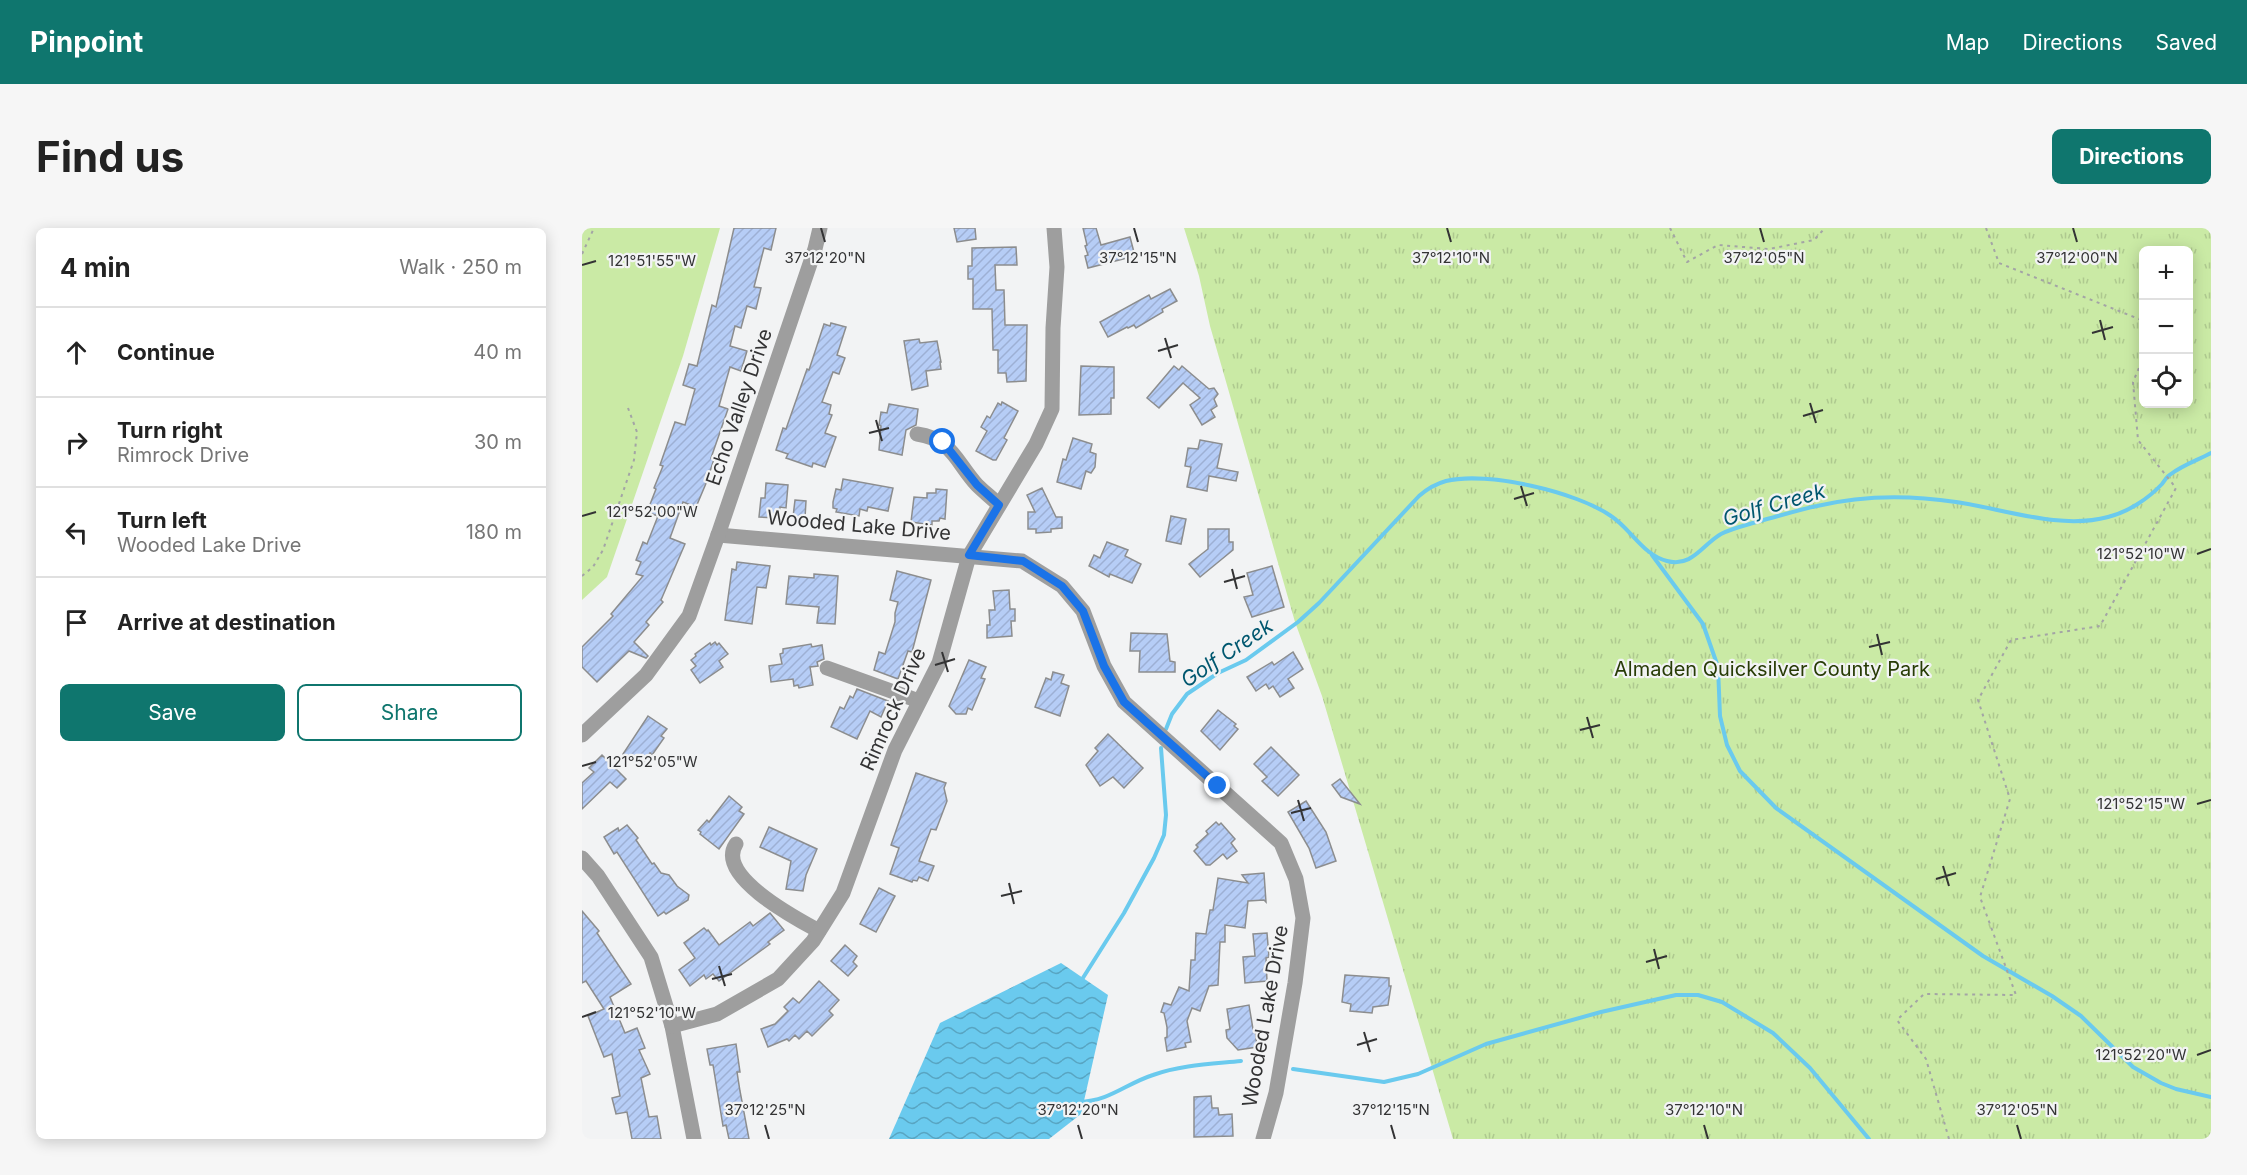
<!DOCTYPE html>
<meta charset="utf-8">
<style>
body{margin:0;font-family:Inter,sans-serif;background:#f6f6f6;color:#222}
.controls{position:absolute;right:18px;top:18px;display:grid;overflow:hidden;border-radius:9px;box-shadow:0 3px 15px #0003}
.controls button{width:54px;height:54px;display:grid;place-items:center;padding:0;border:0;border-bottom:2px solid #e0e0e0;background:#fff;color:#222;font:30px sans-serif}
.stop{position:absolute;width:18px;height:18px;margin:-14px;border:4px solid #1a73e8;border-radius:50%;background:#fff}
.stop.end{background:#1a73e8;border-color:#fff;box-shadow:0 2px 6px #0008}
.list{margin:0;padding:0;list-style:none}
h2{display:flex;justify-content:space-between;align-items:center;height:78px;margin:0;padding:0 24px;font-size:26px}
h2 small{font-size:20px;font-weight:400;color:#767676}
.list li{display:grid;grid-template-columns:39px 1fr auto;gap:18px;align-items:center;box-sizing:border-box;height:90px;padding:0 24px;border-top:2px solid #e0e0e0}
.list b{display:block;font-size:22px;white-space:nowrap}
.list p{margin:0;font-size:20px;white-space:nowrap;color:#767676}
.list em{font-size:20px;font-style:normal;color:#767676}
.actions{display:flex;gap:12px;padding:18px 24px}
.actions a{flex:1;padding:14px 0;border:2px solid #0f766e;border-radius:9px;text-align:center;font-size:21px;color:#0f766e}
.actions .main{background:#0f766e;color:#fff}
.icon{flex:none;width:33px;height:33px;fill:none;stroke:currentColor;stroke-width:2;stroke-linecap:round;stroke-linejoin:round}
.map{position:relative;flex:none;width:1629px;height:911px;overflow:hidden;border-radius:9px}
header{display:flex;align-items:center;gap:36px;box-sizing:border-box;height:84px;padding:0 30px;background:#0f766e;color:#fff}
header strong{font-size:28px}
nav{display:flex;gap:33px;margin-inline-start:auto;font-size:21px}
.intro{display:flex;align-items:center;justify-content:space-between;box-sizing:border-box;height:144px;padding:0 36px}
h1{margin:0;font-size:42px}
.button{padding:15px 27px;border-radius:9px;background:#0f766e;color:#fff;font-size:21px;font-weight:700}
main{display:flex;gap:36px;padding:0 36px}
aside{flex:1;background:#fff;border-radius:9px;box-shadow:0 3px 15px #0003}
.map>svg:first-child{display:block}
.grass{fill:#caeaa5}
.park{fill:url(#park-tufts);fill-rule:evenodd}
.water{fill:url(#water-waves)}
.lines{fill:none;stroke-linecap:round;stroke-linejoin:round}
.stream{stroke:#6acaee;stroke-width:4}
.building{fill:url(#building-hatch);stroke:#8c8d8e;stroke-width:1.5}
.path{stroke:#a3a4a5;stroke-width:2;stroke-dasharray:3 4.5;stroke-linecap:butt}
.minor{stroke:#9e9e9e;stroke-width:15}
.route{stroke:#1a73e8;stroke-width:8}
.ticks{fill:none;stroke:#333334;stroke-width:2}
.labels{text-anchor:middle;stroke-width:4.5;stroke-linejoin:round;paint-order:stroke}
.street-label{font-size:20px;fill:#333334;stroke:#f2f3f4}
.park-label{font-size:20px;fill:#283c06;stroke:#f2f3f4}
.water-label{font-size:21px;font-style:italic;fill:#00576f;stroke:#f2f3f4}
.ticks-label{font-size:15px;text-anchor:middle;fill:#333334;stroke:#f2f3f4;stroke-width:4.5;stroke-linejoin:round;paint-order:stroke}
</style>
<header>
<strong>Pinpoint</strong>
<nav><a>Map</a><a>Directions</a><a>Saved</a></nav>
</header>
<div class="intro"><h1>Find us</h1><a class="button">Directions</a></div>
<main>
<aside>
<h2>4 min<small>Walk · 250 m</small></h2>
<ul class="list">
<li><svg class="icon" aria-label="ahead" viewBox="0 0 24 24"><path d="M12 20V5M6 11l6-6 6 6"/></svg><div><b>Continue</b></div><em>40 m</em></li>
<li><svg class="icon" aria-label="right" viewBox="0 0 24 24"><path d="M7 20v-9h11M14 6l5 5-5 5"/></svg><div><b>Turn right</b><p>Rimrock Drive</p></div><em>30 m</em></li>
<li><svg class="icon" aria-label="left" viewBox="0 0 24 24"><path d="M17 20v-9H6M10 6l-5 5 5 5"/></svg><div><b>Turn left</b><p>Wooded Lake Drive</p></div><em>180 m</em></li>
<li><svg class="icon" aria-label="arrive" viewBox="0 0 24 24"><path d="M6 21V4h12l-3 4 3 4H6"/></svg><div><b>Arrive at destination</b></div></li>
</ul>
<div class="actions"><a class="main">Save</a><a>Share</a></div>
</aside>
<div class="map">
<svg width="1629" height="911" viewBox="0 0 1629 911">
<defs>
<pattern id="park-tufts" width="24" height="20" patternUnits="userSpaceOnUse" patternTransform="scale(1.5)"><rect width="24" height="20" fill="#caeaa5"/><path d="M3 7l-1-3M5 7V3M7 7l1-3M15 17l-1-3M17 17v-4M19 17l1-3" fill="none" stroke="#aec98f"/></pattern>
<pattern id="water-waves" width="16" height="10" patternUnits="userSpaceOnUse" patternTransform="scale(1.5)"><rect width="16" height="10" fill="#6acaee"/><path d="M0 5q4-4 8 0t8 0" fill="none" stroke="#58a5c2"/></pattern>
<pattern id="building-hatch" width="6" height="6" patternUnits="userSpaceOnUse" patternTransform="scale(1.5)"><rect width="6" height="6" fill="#b6cdf6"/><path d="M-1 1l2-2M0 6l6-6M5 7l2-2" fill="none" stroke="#9db0d4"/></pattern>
</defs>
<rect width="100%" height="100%" fill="#f2f3f4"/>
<polygon class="grass" points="0,0 138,0 101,128 25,349 0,372"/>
<path class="park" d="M 602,0 L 1629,0 L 1629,911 L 871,911 L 740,468 L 713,394 L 628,98 L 617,48 ZM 1562,22 L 1606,22 L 1606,176 L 1562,176 Z"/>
<polygon class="water" points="479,735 526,767 499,886 467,911 307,911 358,795"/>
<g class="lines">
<g class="stream">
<polyline points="1070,327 1121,396 1136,439 1138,488 1145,517 1158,543 1194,580 1401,728 1470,768 1499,788 1551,839 1579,855 1594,861 1629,869"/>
<path d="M 584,501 L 590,486 L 605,466 L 636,445 L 664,432 L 716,394 L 737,375 L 837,268 C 845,261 853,256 864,253 C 905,243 995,264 1029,288 C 1049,301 1061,327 1085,333 C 1110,340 1121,316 1139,306 C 1151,300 1165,297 1178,293 C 1197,288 1216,282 1235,278 C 1281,267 1328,267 1374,274 C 1422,281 1478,302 1526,289 C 1546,284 1566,271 1580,256 C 1583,252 1585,248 1589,246 C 1601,237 1616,232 1629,225"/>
<polyline points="499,753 542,685 572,630 582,607 584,587 579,520"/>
<polyline points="711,841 802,854 836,846 904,816 1019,784 1094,767 1116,767 1140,774 1191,805 1228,840 1287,911"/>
<path d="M 497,874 C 528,873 543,856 571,847 C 599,837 630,836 659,833"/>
</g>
</g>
<g class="building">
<polygon points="152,0 194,0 189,22 182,20 172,59 179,60 174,81 165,78 159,100 153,98 148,118 165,123 159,143 148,139 137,178 146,181 129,230 132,231 125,253 114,279 101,274 88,310 103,316 79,372 81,374 64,394 67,397 52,414 66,428 64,430 47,423 15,454 0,439 0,419 31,388 29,386 61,348 54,346 59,334 54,332 61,314 65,316 76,288 65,284 74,261 72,260 81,238 78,237 93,194 103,197 113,161 101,157 107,136 115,138 130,77 134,79"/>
<polygon points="372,0 393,0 394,11 375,14"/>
<polygon points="501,0 514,0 519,17 548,9 553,28 506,40 503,28 506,27 503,18 505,17"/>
<polygon points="434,19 435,37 413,37 414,62 422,62 423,97 445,97 444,153 425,154 424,145 416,145 416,122 411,122 410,81 391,81 391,51 386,51 386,38 390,38 390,20"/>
<polygon points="588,61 595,73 580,81 581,84 554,100 552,97 546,100 545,99 526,109 518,94 567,67 569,71"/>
<polygon points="249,95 264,99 255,127 263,130 257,146 251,144 240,174 249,177 247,186 250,187 243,205 254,209 243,239 231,235 230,239 204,230 206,226 194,222 201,200 204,201 225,141 227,142 242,96 248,98"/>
<polygon points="337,111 338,115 355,113 359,134 358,134 359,141 344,143 346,158 330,162 322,113"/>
<polygon points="499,138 532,139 532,170 529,170 529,186 497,187"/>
<polygon points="592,138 597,142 600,138 627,161 632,160 636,166 632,171 635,178 629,182 633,189 620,197 608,177 618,170 601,155 577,180 565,170"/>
<polygon points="420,174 436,183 422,210 425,212 414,232 411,232 394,223 405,203 399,199 405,188 408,190 416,175 419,177"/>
<polygon points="307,176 336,181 334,197 324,202 320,227 297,222 299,198 297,197 299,184 305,185"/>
<polygon points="491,210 510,216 508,224 514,226 513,239 509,245 504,243 499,261 475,254 481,231 484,232"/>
<polygon points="618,212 640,216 635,240 656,244 654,253 627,248 625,263 605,259 609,239 603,238 606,220 616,221"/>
<polygon points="261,251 311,260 306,283 286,279 285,283 278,281 277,288 254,284 255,281 251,280 251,274 254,261 259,262"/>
<polygon points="184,255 206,257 204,280 198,279 196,290 177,289 179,270 183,270"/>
<polygon points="460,260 474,289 480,289 480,300 469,301 469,304 454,305 454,301 446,301 446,284 453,284 445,267"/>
<polygon points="354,261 365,262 363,291 358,290 357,293 350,293 350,297 329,294 332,269 345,270 345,265 354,265"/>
<polygon points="213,272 224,273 223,290 211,289"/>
<polygon points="589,288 604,291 599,316 584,313"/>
<polygon points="626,301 647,301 647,314 651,314 651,322 618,349 607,336 626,321"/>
<polygon points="525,314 546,322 543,328 559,336 550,355 528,346 527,349 507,338 512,327 518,330"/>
<polygon points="155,334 188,338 184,360 175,359 170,396 143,392 150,341 154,342"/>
<polygon points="690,338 702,379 670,389 662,369 671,367 665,345"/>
<polygon points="315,343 349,352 330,424 326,423 316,451 292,442 297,424 303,426 313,394 313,385 316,374 308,372"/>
<polygon points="232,346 256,348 253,396 235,395 237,379 204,376 207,348 232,350"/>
<polygon points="427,362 428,381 433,381 433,393 429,393 430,408 405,410 405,397 408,397 407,382 413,382 411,363"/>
<polygon points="549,405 585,406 588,433 593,434 593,444 557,444 558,423 548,423"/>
<polygon points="133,414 135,417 137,415 146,426 137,433 141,439 118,455 109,442 114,438 109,432 114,428 113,426 128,415 129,417"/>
<polygon points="229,416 230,419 240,417 242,431 235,434 236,438 228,439 231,457 217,460 216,457 212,458 211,451 189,454 187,438 200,436 198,426 201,425 201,421"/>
<polygon points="711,424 721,441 706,451 712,460 698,469 691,458 687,461 684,456 674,463 665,449 690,434 692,437"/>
<polygon points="387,432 404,439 399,450 403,451 390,482 386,480 384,486 374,486 367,478"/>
<polygon points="471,444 482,447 479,455 487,458 478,488 453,479 464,450 469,452"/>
<polygon points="275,461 306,473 299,489 288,483 275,511 249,499 258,479 262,481 268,468 271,470"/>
<polygon points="636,482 654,496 652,498 656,501 638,522 619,503"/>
<polygon points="66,488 85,501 79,508 82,510 70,527 68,525 59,538 41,526"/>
<polygon points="526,506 561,540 542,560 531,549 518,558 504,537 516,523 513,520 515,518"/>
<polygon points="689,519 717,547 696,568 680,553 685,549 672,536"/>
<polygon points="20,527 44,551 35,560 28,554 0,581 0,555 12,544 7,540"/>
<polygon points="334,545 364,555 362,560 365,573 354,602 349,601 337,633 352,638 346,653 337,649 335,653 331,652 330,654 308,646 317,620 309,617"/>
<polygon points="758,551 778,576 759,569 750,557"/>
<polygon points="147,568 160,579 157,583 162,586 137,621 118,606 119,604 116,602 125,592 127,594"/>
<polygon points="724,573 744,604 754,633 734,640 727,620 706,584"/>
<polygon points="634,594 637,597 639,595 653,611 649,615 655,623 645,631 641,626 628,637 624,637 612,623 616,619 614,617 626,606 624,603"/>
<polygon points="45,597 56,610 54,612 70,636 72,635 79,645 87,647 95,658 107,667 106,672 84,686 82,684 76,688 35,624 32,626 22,609 36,600 37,603"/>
<polygon points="187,599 235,621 224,647 221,663 204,661 209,633 178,619"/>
<polygon points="682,645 684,674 682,672 666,673 663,700 643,697 643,714 638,714 636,757 627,758 618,783 610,780 605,793 609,814 603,815 604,819 585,823 583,810 585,809 585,799 582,785 579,784 582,775 589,777 597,759 607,763 609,732 613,732 614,705 624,706 628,682 631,682 636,650 666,655 660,647"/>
<polygon points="297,660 313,668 294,704 278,696"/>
<polygon points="0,683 17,703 15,705 49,756 28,769 43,805 55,800 63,820 57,822 68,846 59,850 67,889 75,888 79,911 50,911 45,884 34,886 30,870 38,868 30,826 22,829 6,788 22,781 4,753 0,755"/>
<polygon points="188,685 202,702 186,714 188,716 137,753 131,746 124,751 122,747 108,758 97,742 113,730 102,715 122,700 125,703 126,702 137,717 168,694 171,698"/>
<polygon points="685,705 687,729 684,730 685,753 663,755 661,729 673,728 671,706"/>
<polygon points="263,717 275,728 271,734 275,738 266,748 249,733"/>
<polygon points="763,747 807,750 807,758 809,758 806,777 791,779 790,785 768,783 769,776 760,774"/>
<polygon points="237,753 257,772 247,783 251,787 230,808 225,803 217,811 213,807 207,813 205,811 186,819 179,801 193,796 206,783 202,779 211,770 217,775"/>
<polygon points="667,777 671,801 673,801 675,819 656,822 645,810 644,802 648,801 645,781"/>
<polygon points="154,816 158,844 155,844 158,863 167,911 147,911 144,897 141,898 131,837 128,837 125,821"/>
<polygon points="629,868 630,880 636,880 637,887 650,886 651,908 612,909 612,869"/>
</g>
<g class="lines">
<g class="path">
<polyline points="1088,0 1105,34 1136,17 1187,21 1232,12 1243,0"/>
<polyline points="1404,0 1417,35 1562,93"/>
<polyline points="0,26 12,0"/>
<polyline points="0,348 11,339 21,322 52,232 55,204 46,180"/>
<polyline points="1367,911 1344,831 1315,792 1342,766 1434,767 1398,669 1428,571 1396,472 1429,412 1518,398 1594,260 1556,212 1551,154 1562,128"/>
</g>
<g class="minor">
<path d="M 335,206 C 370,211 374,234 395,257 C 402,264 410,270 417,277"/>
<polyline points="136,307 440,333 480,358 501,383 522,438 542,474 699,615 714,651 721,690 713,755 694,865 681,911"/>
<polyline points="245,440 337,473"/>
<polyline points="0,507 64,447 107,388 136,307 233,21 238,0"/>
<path d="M 154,616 C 133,648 215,691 237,703"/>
<polyline points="0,630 16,648 69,729 90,798 112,911"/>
<polyline points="90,798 135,786 196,751 231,713 261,665 313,522 357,435 387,328 454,216 470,181 471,100 475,39 472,0"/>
</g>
</g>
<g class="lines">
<polyline class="route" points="361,214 395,257 417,277 387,327 441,333 480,358 501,383 522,438 542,474 636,558"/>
</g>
<path class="ticks" d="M 239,0 L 243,14M 552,0 L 556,14M 865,0 L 869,14M 1178,0 L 1182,14M 1491,0 L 1495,14M 0,37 L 14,33M 1518,92 L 1523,112M 1510,105 L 1531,99M 583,110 L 589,130M 576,123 L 596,117M 1228,175 L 1234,195M 1221,188 L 1241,182M 294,192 L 300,213M 287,205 L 307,200M 939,258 L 945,278M 932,271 L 952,265M 0,288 L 14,284M 1615,326 L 1629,321M 650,341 L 655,361M 642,354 L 663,348M 1295,406 L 1300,427M 1287,419 L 1308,414M 360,424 L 366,444M 353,437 L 373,431M 1005,489 L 1011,510M 998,502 L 1018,497M 0,538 L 14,534M 716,572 L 722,593M 1615,576 L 1629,572M 709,585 L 729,580M 1361,638 L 1367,658M 1354,651 L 1374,645M 427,655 L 432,676M 419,668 L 440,663M 1072,721 L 1077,741M 1064,734 L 1085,728M 137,738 L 143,758M 130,751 L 150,746M 0,789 L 14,784M 782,804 L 788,824M 775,817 L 795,811M 1615,827 L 1629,822M 183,897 L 187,911M 496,897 L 500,911M 809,897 L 813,911M 1122,897 L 1126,911M 1435,897 L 1439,911"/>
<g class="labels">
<g class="street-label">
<text transform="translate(157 179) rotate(-71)" y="7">Echo Valley Drive</text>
<text transform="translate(277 297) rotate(5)" y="7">Wooded Lake Drive</text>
<text transform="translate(311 481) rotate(-66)" y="7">Rimrock Drive</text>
<text transform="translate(683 788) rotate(-80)" y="7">Wooded Lake Drive</text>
</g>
<g class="park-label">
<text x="1190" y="448">Almaden Quicksilver County Park</text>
</g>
<g class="water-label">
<text transform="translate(1192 277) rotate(-16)" y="7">Golf Creek</text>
<text transform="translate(645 425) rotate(-34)" y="7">Golf Creek</text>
</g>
</g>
<g class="ticks-label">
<text x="243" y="35">37°12'20"N</text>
<text x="556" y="35">37°12'15"N</text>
<text x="869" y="35">37°12'10"N</text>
<text x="1182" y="35">37°12'05"N</text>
<text x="1495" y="35">37°12'00"N</text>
<text x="70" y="38">121°51'55"W</text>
<text x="70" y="289">121°52'00"W</text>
<text x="1559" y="331">121°52'10"W</text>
<text x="70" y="539">121°52'05"W</text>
<text x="1559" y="581">121°52'15"W</text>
<text x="70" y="790">121°52'10"W</text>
<text x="1559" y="832">121°52'20"W</text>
<text x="183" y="887">37°12'25"N</text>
<text x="496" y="887">37°12'20"N</text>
<text x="809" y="887">37°12'15"N</text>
<text x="1122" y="887">37°12'10"N</text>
<text x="1435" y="887">37°12'05"N</text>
</g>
</svg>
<div class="controls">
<button>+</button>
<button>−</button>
<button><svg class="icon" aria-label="locate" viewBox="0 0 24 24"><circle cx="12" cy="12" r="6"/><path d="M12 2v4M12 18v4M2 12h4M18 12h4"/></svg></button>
</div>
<div class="stop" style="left:361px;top:214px"></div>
<div class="stop end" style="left:636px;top:558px"></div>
</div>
</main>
